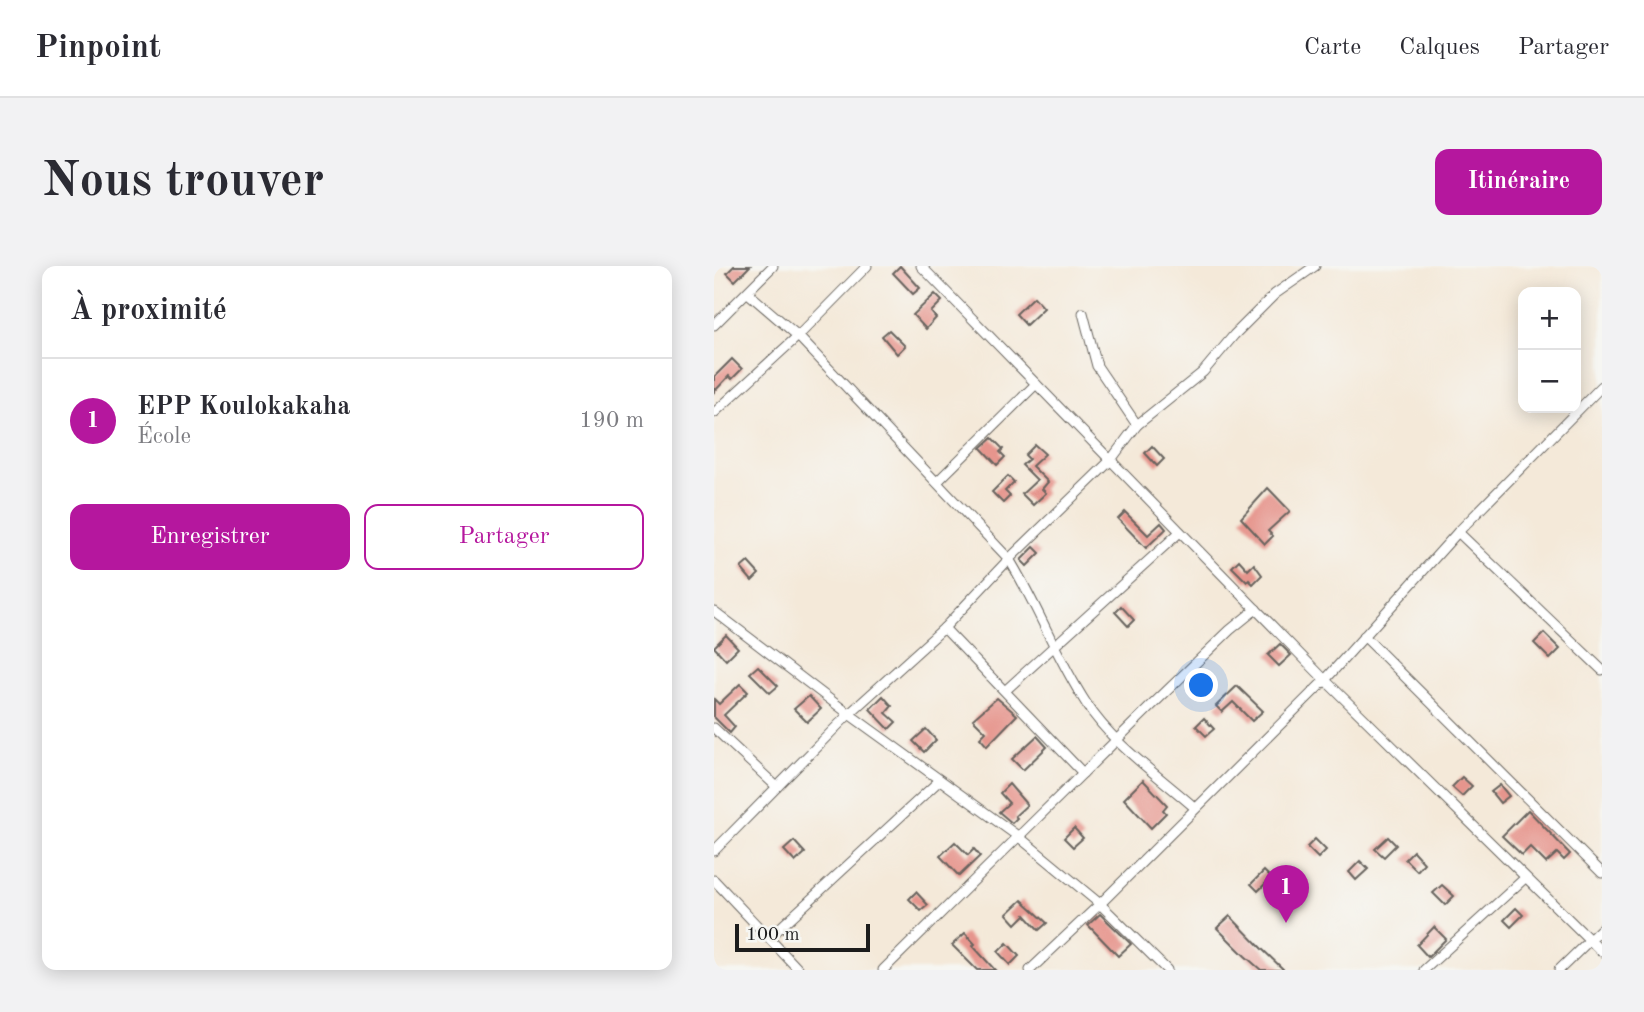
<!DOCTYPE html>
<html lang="fr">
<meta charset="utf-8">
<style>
body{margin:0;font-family:"Old Standard TT",serif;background:#f2f2f3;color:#2b2b33}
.controls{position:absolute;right:21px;top:21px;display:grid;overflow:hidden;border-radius:14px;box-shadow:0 4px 18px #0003}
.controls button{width:63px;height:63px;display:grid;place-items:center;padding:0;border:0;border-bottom:2px solid #e1e1e2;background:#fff;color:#2b2b33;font:35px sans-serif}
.scale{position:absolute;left:21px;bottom:18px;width:135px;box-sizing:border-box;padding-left:7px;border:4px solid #1c1c1c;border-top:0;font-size:19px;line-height:24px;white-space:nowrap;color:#1c1c1c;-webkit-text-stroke:5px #f6f6f2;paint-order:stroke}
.you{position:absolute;left:488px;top:420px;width:24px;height:24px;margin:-18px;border:5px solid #fff;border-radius:50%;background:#1a73e8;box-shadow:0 0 0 10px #1a73e833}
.badge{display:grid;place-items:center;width:46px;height:46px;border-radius:50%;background:#b5179e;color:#fff;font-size:23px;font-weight:700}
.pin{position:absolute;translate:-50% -58px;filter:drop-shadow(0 2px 4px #0008)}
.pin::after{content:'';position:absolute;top:37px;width:24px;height:21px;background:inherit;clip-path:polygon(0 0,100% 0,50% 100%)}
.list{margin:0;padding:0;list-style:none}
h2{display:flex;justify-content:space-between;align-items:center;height:91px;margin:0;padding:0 28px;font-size:30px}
h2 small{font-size:23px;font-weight:400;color:#7c7c81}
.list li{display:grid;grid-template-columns:46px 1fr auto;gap:21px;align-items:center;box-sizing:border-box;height:126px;padding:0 28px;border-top:2px solid #e1e1e2}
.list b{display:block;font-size:26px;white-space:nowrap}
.list p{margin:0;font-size:23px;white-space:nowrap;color:#7c7c81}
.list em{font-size:23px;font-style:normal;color:#7c7c81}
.actions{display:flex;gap:14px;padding:21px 28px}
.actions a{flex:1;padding:16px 0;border:2px solid #b5179e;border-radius:14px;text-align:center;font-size:24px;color:#b5179e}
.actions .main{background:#b5179e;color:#fff}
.map{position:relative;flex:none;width:888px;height:704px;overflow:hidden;border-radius:14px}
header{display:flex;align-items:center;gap:42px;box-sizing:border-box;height:98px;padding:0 35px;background:#fff;border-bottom:2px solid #e1e1e2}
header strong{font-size:33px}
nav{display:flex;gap:38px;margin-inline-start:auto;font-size:24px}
.intro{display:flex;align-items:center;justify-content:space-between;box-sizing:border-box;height:168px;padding:0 42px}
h1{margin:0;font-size:49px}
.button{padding:18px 32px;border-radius:14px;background:#b5179e;color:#fff;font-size:24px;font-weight:700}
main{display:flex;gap:42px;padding:0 42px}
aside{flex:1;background:#fff;border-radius:14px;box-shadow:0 4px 18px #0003}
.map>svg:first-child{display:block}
.building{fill:#e6958d}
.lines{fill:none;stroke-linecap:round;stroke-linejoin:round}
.minor-casing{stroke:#68645e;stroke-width:11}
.minor{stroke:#fff;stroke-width:9}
</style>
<header>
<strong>Pinpoint</strong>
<nav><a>Carte</a><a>Calques</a><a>Partager</a></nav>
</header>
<div class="intro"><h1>Nous trouver</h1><a class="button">Itinéraire</a></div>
<main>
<aside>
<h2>À proximité<small></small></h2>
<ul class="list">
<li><span class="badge">1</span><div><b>EPP Koulokakaha</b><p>École</p></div><em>190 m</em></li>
</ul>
<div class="actions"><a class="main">Enregistrer</a><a>Partager</a></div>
</aside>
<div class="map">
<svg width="888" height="704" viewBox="0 0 888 704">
<rect width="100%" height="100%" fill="#f6f6f2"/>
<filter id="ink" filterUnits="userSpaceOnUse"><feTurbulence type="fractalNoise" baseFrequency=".0143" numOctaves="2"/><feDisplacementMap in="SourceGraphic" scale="14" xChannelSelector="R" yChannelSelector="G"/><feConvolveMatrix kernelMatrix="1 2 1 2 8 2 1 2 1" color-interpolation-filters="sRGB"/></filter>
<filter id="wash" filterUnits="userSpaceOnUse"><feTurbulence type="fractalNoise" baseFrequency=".00686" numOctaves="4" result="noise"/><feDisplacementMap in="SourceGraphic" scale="28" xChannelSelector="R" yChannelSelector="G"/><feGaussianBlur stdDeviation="1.57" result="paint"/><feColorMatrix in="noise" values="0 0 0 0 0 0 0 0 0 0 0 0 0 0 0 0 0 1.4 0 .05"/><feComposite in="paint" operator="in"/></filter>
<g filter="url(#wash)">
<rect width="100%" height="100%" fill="#f4e9d9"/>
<g id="blocks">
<g class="building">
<polygon points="20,0 36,0 21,15 13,7"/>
<polygon points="186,0 206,22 199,28 179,7"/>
<polygon points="221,28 228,35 217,46 222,52 212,63 199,49"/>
<polygon points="320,31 330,42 312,59 302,48"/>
<polygon points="175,64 191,80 183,88 168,70"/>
<polygon points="18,93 28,103 18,113 15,110 0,126 0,111"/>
<polygon points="278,172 289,183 286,186 291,191 283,199 267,182"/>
<polygon points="321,179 331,188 318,200 334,216 328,223 332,227 319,239 308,228 323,214 308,199 315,193 311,189"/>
<polygon points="438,180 450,193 443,200 431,187"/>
<polygon points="294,210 300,216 291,225 296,230 289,237 278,226"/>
<polygon points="554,222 576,245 554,265 559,270 551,278 527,252"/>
<polygon points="411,246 434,269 447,257 452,263 432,282 404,253"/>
<polygon points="320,281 326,287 313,300 307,294"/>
<polygon points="525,294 534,304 540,298 548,309 539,318 535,314 533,316 518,301"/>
<polygon points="34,296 45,308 38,315 27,302"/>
<polygon points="407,340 420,354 414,360 401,346"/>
<polygon points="830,367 846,383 836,393 820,377"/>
<polygon points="12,369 24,382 12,394 0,381"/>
<polygon points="566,378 577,389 565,400 554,389"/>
<polygon points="44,400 64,420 56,427 36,407"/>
<polygon points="26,418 34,426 10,449 21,461 16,467 0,451 0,433 5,438"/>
<polygon points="523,420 549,445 538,455 519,436 508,446 502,440"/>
<polygon points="95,430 107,443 93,456 80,443"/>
<polygon points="169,430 178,440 172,447 182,456 175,463 156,443"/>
<polygon points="283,432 303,449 273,480 266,472 272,466 259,453"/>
<polygon points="490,452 500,463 492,470 482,460"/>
<polygon points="212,463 222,474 210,486 199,475"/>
<polygon points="323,470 333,481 309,504 298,493"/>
<polygon points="748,511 758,520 748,530 738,521"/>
<polygon points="429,514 453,539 449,544 452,547 437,562 410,533"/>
<polygon points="295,518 313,539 301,550 303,552 298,557 285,546 295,537 286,527"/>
<polygon points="786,519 795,530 786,537 777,526"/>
<polygon points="814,544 856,588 850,594 843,587 832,597 816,581 808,589 788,570"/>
<polygon points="360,562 369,572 359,581 350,572"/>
<polygon points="674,571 682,579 670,591 661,583"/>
<polygon points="601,573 612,584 604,592 593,581"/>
<polygon points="80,575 91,587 81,596 70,584"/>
<polygon points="241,576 254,589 260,583 266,590 245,610 226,590"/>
<polygon points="699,585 710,597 703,605 691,593"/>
<polygon points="646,595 654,603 642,614 635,606"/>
<polygon points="550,605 557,612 544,625 537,618"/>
<polygon points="728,619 740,630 731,639 719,627"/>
<polygon points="202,626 214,639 207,645 195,633"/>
<polygon points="308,634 333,657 325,664 311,649 302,658 293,648"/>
<polygon points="802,642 809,649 797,661 790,654"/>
<polygon points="386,648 417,678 404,690 374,659"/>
<polygon points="516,650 548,683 570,704 547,704 531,690 503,662"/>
<polygon points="720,661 732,673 714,691 703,679"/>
<polygon points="251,667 261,678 259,680 281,704 263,704 238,679"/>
<polygon points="293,677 305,690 296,699 284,686"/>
</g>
</g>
</g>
<g filter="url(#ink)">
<use href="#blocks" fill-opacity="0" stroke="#68645e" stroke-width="2"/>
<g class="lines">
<g class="minor-casing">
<g id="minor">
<polyline points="207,0 611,414 888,686"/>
<path d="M 34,27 L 84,70 L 295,293 C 324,340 342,391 372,437 C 398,478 444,509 480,541"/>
<polyline points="369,47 383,100 423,159"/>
<polyline points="0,59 59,0"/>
<polyline points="0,147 84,70 153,0"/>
<polyline points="223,216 322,118"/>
<polyline points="744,266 888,404"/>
<polyline points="0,345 135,448 305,571 386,638 453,704"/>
<polyline points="230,362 369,507"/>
<polyline points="650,370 888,607"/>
<polyline points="292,424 466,266"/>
<polyline points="0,462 63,521"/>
<polyline points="0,585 135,448 230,362 295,293 396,195 423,159 489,106 520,69 561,28 601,0"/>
<polyline points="0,614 85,704"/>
<polyline points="55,672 226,514"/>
<polyline points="169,704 435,442 516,364 542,343"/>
<polyline points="316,704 386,638 611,414 744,266 888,120"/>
<polyline points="710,704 811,612"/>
<polyline points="845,704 888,662"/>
</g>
</g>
<use href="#minor" class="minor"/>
</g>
</g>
</svg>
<div class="controls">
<button>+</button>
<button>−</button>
</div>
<div class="scale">100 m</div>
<div class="you"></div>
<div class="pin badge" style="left:572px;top:657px">1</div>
</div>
</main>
